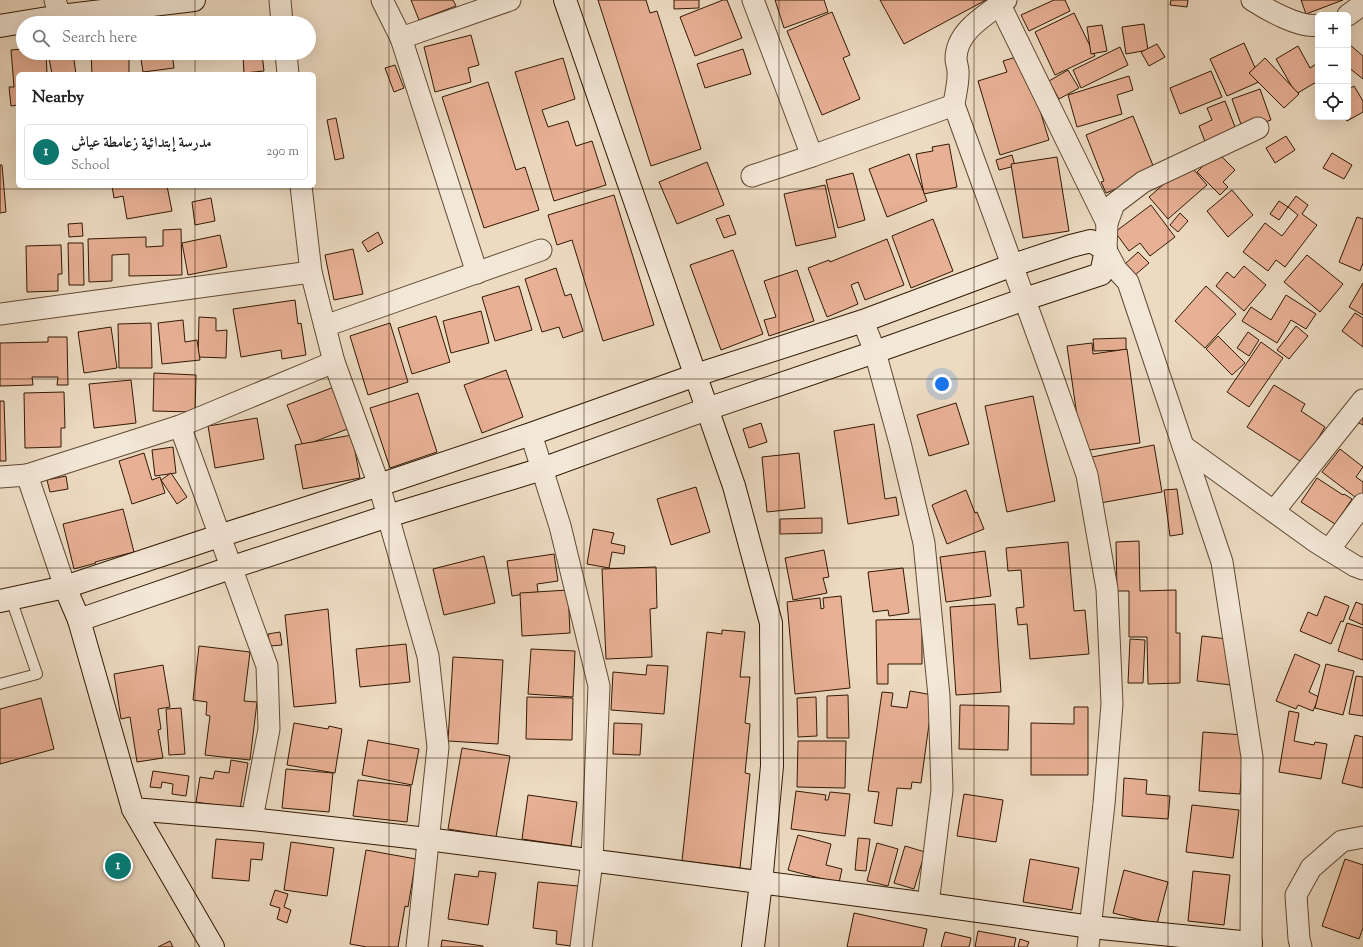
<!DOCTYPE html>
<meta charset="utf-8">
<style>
body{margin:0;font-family:"Sorts Mill Goudy",Amiri,serif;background:#f6f6f6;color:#222}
.controls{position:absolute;right:12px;top:12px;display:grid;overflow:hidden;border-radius:6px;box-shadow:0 4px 16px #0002}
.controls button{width:36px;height:36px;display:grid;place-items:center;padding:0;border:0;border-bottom:1px solid #e0e0e0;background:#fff;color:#222;font:20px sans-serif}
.you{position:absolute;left:942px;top:384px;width:14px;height:14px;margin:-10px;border:3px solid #fff;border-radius:50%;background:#1a73e8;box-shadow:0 0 0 6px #1a73e833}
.badge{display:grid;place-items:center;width:26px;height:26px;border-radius:50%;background:#0f766e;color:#fff;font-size:13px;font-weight:700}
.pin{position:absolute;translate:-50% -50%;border:2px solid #fff;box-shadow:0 1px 4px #0006}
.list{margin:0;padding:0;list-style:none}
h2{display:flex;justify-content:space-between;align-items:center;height:52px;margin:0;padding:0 16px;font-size:17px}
h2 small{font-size:13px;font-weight:400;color:#767676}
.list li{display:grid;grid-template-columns:26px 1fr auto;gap:12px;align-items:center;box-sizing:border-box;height:56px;margin:0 8px 8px;padding:0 8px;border:1px solid #e0e0e0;border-radius:6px}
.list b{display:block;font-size:15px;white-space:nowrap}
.list p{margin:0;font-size:13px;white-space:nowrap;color:#767676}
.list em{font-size:13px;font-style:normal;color:#767676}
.icon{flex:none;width:22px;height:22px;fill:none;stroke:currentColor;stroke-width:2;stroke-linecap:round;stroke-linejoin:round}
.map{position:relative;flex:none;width:1363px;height:947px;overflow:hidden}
.search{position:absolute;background:#fff;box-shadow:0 4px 16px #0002;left:16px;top:16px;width:300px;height:44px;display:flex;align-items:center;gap:10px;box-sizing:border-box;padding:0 14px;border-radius:22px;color:#767676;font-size:15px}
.panel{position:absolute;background:#fff;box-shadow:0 4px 16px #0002;left:16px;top:72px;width:300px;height:116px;border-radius:6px}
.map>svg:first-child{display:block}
.building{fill:#e8b095;stroke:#321903}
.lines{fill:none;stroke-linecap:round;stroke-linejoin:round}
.lane-casing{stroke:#604932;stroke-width:12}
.street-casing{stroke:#604932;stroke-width:23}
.secondary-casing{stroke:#321903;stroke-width:24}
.lane{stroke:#f3e7d7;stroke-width:10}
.street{stroke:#f3e7d7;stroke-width:21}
.secondary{stroke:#f3e7d7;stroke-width:22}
.grid{fill:none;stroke:#321903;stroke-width:1;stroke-opacity:0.55}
</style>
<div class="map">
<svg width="1363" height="947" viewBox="0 0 1363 947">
<rect width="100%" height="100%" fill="#ecdac1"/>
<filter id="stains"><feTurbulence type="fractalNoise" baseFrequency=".005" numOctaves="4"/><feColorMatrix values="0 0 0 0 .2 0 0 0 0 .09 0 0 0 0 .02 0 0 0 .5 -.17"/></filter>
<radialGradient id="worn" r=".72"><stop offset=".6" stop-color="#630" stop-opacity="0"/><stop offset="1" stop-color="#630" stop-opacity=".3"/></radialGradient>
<g class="building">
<polygon points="411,0 453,0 456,6 419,20"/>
<polygon points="598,0 646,0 650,13 657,11 701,149 651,166"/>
<polygon points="674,0 699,0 699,8 674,9"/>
<polygon points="723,0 727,0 742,38 695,56 680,17"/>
<polygon points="775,0 824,0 828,12 784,28"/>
<polygon points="880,0 986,0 904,44"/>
<polygon points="1054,0 1065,0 1070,11 1029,31 1021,15"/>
<polygon points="1171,0 1188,0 1187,7 1170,5"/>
<polygon points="1301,0 1343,0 1306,14"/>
<polygon points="832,12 850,55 843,58 860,99 822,115 787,31"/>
<polygon points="1074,13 1095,56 1055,75 1035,32"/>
<polygon points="1144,24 1148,50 1126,54 1122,27"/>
<polygon points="1102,25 1107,51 1091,54 1087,27"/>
<polygon points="471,35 479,65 468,68 471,82 435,92 424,47"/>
<polygon points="1244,43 1261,81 1227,96 1210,59"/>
<polygon points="1157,44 1165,57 1149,66 1141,52"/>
<polygon points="1350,45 1363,56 1363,79 1348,67 1348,47"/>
<polygon points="1298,46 1310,68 1316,64 1318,68 1318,81 1296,94 1276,59"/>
<polygon points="1120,47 1128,65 1081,88 1073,70"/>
<polygon points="23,49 23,53 46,53 47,74 18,74 18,105 11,106 9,87 14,87 11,50"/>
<polygon points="743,49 751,74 705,88 697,64"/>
<polygon points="48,53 73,53 76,74 52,74"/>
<polygon points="91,53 129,53 129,74 92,74"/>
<polygon points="140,53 172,53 174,68 143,72"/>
<polygon points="262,54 264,71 244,73 243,56"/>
<polygon points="1023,55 1049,140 1000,155 978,81 1007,72 1003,61"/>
<polygon points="563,58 575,99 542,110 548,127 568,121 576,146 592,141 606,185 554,201 515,72"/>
<polygon points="1265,58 1299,94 1284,108 1249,73"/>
<polygon points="395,65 404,88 394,92 385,68"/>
<polygon points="1068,70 1079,88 1059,99 1049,81"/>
<polygon points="1211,71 1222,97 1180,114 1170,88"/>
<polygon points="1129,76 1133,90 1117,95 1122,114 1077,127 1068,95"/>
<polygon points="488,82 516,170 525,167 539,210 484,228 442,97"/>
<polygon points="1354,86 1363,101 1363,112 1347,121 1344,117 1348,117 1348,90"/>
<polygon points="1260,89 1271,120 1243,130 1232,99"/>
<polygon points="1225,101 1237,132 1206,144 1199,126 1212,120 1207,108"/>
<polygon points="1133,116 1156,173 1106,193 1101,182 1104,181 1086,135"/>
<polygon points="336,118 344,158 335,160 327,120"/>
<polygon points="1286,136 1295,150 1275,163 1266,148"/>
<polygon points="949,144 957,187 924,194 916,154 933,151 932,147"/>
<polygon points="1217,152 1235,170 1223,182 1228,187 1220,195 1197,172"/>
<polygon points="1332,153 1352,165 1344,179 1323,168"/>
<polygon points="909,154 927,201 887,217 869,169"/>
<polygon points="1012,155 1015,166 999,170 996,160"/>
<polygon points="1057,157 1069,231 1023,238 1011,164"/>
<polygon points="707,162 724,205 677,224 659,182"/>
<polygon points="1188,163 1207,185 1168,219 1149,197"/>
<polygon points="0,165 2,165 6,212 0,213"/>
<polygon points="853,173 865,220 838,228 826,180"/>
<polygon points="825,185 836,237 796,246 784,194"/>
<polygon points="112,186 167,186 172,211 127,219 123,196 114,198"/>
<polygon points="1232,190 1253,215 1228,237 1207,211"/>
<polygon points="614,195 654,325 603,341 572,240 557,245 548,215"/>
<polygon points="1296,196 1308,205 1302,214 1317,225 1285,267 1276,260 1268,271 1243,252 1265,223 1282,236 1298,215 1288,207"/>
<polygon points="211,198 215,221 195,225 192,202"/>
<polygon points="1279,201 1288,207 1279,220 1270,214"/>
<polygon points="1151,205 1175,237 1150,256 1140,243 1129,251 1115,232"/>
<polygon points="1180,213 1188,221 1178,232 1170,225"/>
<polygon points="729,215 736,234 724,238 716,219"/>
<polygon points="1357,217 1363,219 1363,263 1360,271 1339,262"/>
<polygon points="933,219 953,271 911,288 892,236"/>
<polygon points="82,223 83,236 69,237 68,224"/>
<polygon points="181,229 182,275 129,276 129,254 112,255 112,281 89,282 88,239 146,237 146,247 163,246 163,230"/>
<polygon points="378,232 383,243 368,252 362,242"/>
<polygon points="220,235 227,267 188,275 182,243"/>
<polygon points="887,239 904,285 865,300 858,282 851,285 858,304 827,317 808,268 829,260 830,262"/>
<polygon points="68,243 83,243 84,285 69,285"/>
<polygon points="61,245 62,274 58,274 58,291 27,292 26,246"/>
<polygon points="353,249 363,294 334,300 325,255"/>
<polygon points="733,250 763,334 721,350 690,265"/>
<polygon points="1138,252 1149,263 1135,275 1125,264"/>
<polygon points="1307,255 1343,284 1320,312 1284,282"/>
<polygon points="1244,266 1266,285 1244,311 1216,286 1227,272 1234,278"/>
<polygon points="556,268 565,296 571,294 583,331 563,338 559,327 542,332 525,279"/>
<polygon points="797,270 814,321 769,336 764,320 776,317 764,281"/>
<polygon points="1363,283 1363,315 1349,307"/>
<polygon points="519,286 532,330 495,341 482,297"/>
<polygon points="1206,286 1236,314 1205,348 1175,321"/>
<polygon points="1286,295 1316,314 1306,329 1291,320 1277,343 1242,321 1251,307 1271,320"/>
<polygon points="295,300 298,324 301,323 306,355 282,359 281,350 241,357 233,309"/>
<polygon points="481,311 489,343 451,353 443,321"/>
<polygon points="1355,313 1363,318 1363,347 1342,331"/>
<polygon points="436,316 450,362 412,374 398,328"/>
<polygon points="199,317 216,318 216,331 227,330 226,358 198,357"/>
<polygon points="183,320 185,342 197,340 200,360 162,364 158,323"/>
<polygon points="151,323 152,368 119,368 118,324"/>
<polygon points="390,323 408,382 368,395 350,336"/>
<polygon points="1296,326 1308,336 1289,359 1277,350"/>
<polygon points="111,327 117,368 84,373 78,332"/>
<polygon points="1248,332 1259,340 1249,356 1237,348"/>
<polygon points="1218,336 1245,363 1232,375 1206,349"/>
<polygon points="48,337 67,337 68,385 57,385 58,377 32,377 33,385 0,386 0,343 48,342"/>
<polygon points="1126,338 1126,350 1094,351 1093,339"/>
<polygon points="1261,342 1283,358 1249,407 1227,392"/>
<polygon points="1092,343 1093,354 1127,349 1140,443 1082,451 1067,346"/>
<polygon points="506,370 523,417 482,433 464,385"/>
<polygon points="154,373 196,375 195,412 153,411"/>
<polygon points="131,380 136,423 94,428 89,384"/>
<polygon points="1274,385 1305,404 1301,411 1325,427 1303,463 1247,427"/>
<polygon points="334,387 350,428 303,446 287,405"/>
<polygon points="64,392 65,428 61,428 61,447 25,448 24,393"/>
<polygon points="418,393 437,452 390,468 370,408"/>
<polygon points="1033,396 1055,501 1007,512 985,406"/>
<polygon points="0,401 4,401 6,461 0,461"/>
<polygon points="956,403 969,444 929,456 917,415"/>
<polygon points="1363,410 1363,425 1357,422"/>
<polygon points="257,418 264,459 215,468 208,426"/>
<polygon points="761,423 767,442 749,448 743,429"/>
<polygon points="874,424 885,499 896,497 899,515 848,524 834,431"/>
<polygon points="352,435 360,478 303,489 295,445"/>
<polygon points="1154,445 1162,492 1100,503 1092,457"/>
<polygon points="173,447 176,473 155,476 152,450"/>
<polygon points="1340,449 1363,467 1356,477 1363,482 1363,494 1359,500 1322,472"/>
<polygon points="144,453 152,480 160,477 165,493 132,504 119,461"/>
<polygon points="799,453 805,508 767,512 762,457"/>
<polygon points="171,473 187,497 177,504 161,480"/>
<polygon points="66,476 68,489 50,492 47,480"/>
<polygon points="1317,478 1343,495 1344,494 1352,499 1335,524 1301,502"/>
<polygon points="696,487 710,532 671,545 657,499"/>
<polygon points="1177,489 1183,534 1170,536 1164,490"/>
<polygon points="966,490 975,513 977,512 984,529 947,544 932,505"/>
<polygon points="123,509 134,552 95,562 96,563 74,569 63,524"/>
<polygon points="822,518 822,533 780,534 780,519"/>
<polygon points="593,529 614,533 611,543 625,546 624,554 612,552 609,568 587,564"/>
<polygon points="1139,541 1140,591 1176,590 1176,633 1180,633 1180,683 1148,684 1147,637 1129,637 1129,591 1117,591 1116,542"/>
<polygon points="1068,542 1074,611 1085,610 1089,654 1030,659 1027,624 1018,625 1016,608 1024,607 1021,570 1008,571 1006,548"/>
<polygon points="824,550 829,577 823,578 827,593 793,600 785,558"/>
<polygon points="985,551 991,596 946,602 940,557"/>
<polygon points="554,554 558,581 537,584 538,592 512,596 507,561"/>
<polygon points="484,556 495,603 444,615 433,569"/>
<polygon points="656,567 657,608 650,609 652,657 606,659 602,569"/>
<polygon points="903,568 909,613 889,616 888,610 873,612 868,572"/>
<polygon points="568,590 570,633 522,636 520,593"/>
<polygon points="841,596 850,688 795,694 787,602 820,598 821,609 824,608 823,598"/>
<polygon points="1325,596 1349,606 1343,622 1341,621 1331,644 1300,631 1308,612 1317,616"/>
<polygon points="1356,602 1363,605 1363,625 1349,619"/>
<polygon points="995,604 1001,692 956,695 950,607"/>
<polygon points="328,609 336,703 294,707 285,615"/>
<polygon points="922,619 922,664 888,664 888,684 877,684 876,620"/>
<polygon points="1347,623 1363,628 1363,660 1338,651"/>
<polygon points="722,630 745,632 740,677 750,677 745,723 750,724 745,773 750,774 740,868 682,861 707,632 722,634"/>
<polygon points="280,632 282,645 270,646 268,634"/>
<polygon points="1202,636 1236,640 1231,685 1197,681"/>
<polygon points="1130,639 1145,640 1143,683 1128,683"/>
<polygon points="406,644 410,682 360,687 356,649"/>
<polygon points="199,646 250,652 244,701 257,702 250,760 205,755 210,716 206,715 207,702 193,700"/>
<polygon points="531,649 575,651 573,697 528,694"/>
<polygon points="1295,654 1320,665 1309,692 1319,697 1313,711 1298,705 1296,709 1276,701"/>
<polygon points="453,657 503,660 498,744 448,741"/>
<polygon points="1326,664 1354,671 1343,715 1315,708"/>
<polygon points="163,665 170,707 158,709 161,729 158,730 163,758 137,762 130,717 121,719 114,674"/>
<polygon points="647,665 668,666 664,714 611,710 613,672 646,675"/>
<polygon points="1356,676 1363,677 1363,716 1349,714"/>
<polygon points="910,691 933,695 921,783 912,782 911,789 897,788 892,826 874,823 879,792 868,791 882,692 893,693 891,706 907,708"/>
<polygon points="848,695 849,738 827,738 827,696"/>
<polygon points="527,697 573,698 572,740 526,739"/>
<polygon points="816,697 817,736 798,737 797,698"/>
<polygon points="41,698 54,749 0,764 0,709"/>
<polygon points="960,705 1009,706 1008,750 959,749"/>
<polygon points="1074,707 1088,707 1088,775 1031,775 1031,723 1074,724"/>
<polygon points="181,708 185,754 169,755 166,709"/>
<polygon points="1289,711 1299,713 1294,741 1314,745 1315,742 1327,744 1321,779 1279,772"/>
<polygon points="294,723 328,729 329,726 342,729 335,773 287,765"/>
<polygon points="614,723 642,724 640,755 613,754"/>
<polygon points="1203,732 1244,735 1240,794 1199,791"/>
<polygon points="1355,735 1363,737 1363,788 1342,783"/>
<polygon points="368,740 419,749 412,785 362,775"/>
<polygon points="798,741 846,741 845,788 797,787"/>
<polygon points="462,748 510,756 496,837 448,829"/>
<polygon points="231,760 248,763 240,809 196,802 200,777 213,779 215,771 229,773"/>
<polygon points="286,769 333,773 329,812 282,808"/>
<polygon points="153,771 189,776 186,796 172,794 173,784 162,782 161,788 150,787"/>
<polygon points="1124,778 1147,780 1146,794 1170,796 1168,819 1122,816"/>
<polygon points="358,780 411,786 407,822 353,816"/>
<polygon points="796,791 826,795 825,800 828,800 830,792 850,794 845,836 791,829"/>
<polygon points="964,794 1003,800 996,842 957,836"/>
<polygon points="528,795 577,802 571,846 522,839"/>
<polygon points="1192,805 1239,810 1233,858 1186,852"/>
<polygon points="798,835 831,844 826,865 842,869 839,883 788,870"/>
<polygon points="858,838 870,839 866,871 855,870"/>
<polygon points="216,839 264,843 262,860 251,859 249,881 212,878"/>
<polygon points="291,842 334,848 327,896 284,890"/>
<polygon points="877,843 898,849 888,886 867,881"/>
<polygon points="905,846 925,852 914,889 894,883"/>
<polygon points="366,850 416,859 408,907 405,906 398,947 367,947 350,944"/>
<polygon points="1030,859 1079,868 1072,910 1023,902"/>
<polygon points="1345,859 1363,865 1363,928 1359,939 1322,926"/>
<polygon points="1124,870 1168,882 1157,924 1113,913"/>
<polygon points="479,871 496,873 488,925 448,919 455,874 478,877"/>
<polygon points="1193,871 1230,875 1224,925 1188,921"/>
<polygon points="538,882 578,886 571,946 556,944 557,931 533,928"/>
<polygon points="275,890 288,894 284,907 291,910 287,923 277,919 280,908 270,905"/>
<polygon points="854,913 927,929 923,947 847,947"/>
<polygon points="978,931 1016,938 1014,947 975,947"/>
<polygon points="945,932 971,938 969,947 941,947"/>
<polygon points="1020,939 1029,942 1027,947 1018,947"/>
<polygon points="442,940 483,946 483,947 441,947"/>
<polygon points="170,941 173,947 158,947"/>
</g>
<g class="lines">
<g class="lane-casing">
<polyline id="lane" points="0,684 37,674 11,599"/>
</g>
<g class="street-casing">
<g id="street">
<polyline points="55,0 60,16"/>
<polyline points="280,0 282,23"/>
<polyline points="382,0 401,38 477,273"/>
<polyline points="753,0 812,156"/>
<path d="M 1006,0 C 986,15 956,31 956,59 C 956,63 958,67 958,71 C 959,82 955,95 954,105 L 1052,375 L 1087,475 L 1107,589 L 1112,704 L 1104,804 L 1088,947"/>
<path d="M 1252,0 C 1266,9 1301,29 1318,25"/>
<polyline points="1000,5 1107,223"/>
<polyline points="1348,15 1363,4"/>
<polyline points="401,38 510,0"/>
<polyline points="286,53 288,74"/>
<polyline points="752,176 812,156 954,105"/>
<polyline points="301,186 311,272 334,362 379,485 428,656 438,747 417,947"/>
<polyline points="0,314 311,272"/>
<polyline points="863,321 875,352 900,443 924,543 939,696 942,790 928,904"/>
<polyline points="325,326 541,250"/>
<polyline points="180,426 267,666 269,729 252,819"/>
<polyline points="531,434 560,526 599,686 592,861 581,947"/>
<polyline points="1183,446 1316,542 1355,566 1363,569"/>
<polyline points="27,475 180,426 334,362"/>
<polyline points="0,477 27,475 65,587"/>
<polyline points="1274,511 1363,400"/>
<polyline points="1329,550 1363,504"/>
<polyline points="1251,947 1252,757 1222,562 1128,282 1116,269 1106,250 1107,223 1114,204 1143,182 1258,128"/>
<polyline points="1301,947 1299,939 1296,895 1311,868 1342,841 1363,837"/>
</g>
</g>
<g class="secondary-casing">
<g id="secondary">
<polyline points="565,0 734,486 771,623 772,766 761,883 753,947"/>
<polyline points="0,26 60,16 194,0"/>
<polyline points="65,587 79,620 133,809 213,947"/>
<polyline points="0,601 65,587 219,536 379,485 531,434 696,375 863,321 1013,265 1071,246 1091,241 1106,250 1101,274 1025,299 875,352 707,409 542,469 388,516 230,568 79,620"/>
<polyline points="133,809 252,819 427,839 928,904 1091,927 1251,943"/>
</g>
</g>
<use href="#lane" class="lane"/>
<use href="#street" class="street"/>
<use href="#secondary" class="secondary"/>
</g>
<path class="grid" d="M 195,0 L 195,23M 389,0 L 389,947M 584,0 L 584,947M 779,0 L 779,947M 974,0 L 974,947M 1168,0 L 1168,947M 195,53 L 195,74M 195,186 L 195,947M 0,189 L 1363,189M 0,379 L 1363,379M 0,568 L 1363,568M 0,758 L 1363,758"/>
<rect width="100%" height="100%" filter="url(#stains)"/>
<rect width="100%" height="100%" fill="url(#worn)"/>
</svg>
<div class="controls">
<button>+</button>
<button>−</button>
<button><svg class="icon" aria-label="locate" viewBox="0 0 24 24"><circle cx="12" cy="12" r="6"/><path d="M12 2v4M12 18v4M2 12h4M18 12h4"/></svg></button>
</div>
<div class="you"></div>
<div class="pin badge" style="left:118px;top:866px">1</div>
<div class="search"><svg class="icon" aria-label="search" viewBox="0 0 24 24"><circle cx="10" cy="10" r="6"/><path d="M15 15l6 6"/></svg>Search here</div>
<section class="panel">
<h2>Nearby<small></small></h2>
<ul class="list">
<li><span class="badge">1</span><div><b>مدرسة إبتدائية زعامطة عياش</b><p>School</p></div><em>290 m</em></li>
</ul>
</section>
</div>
